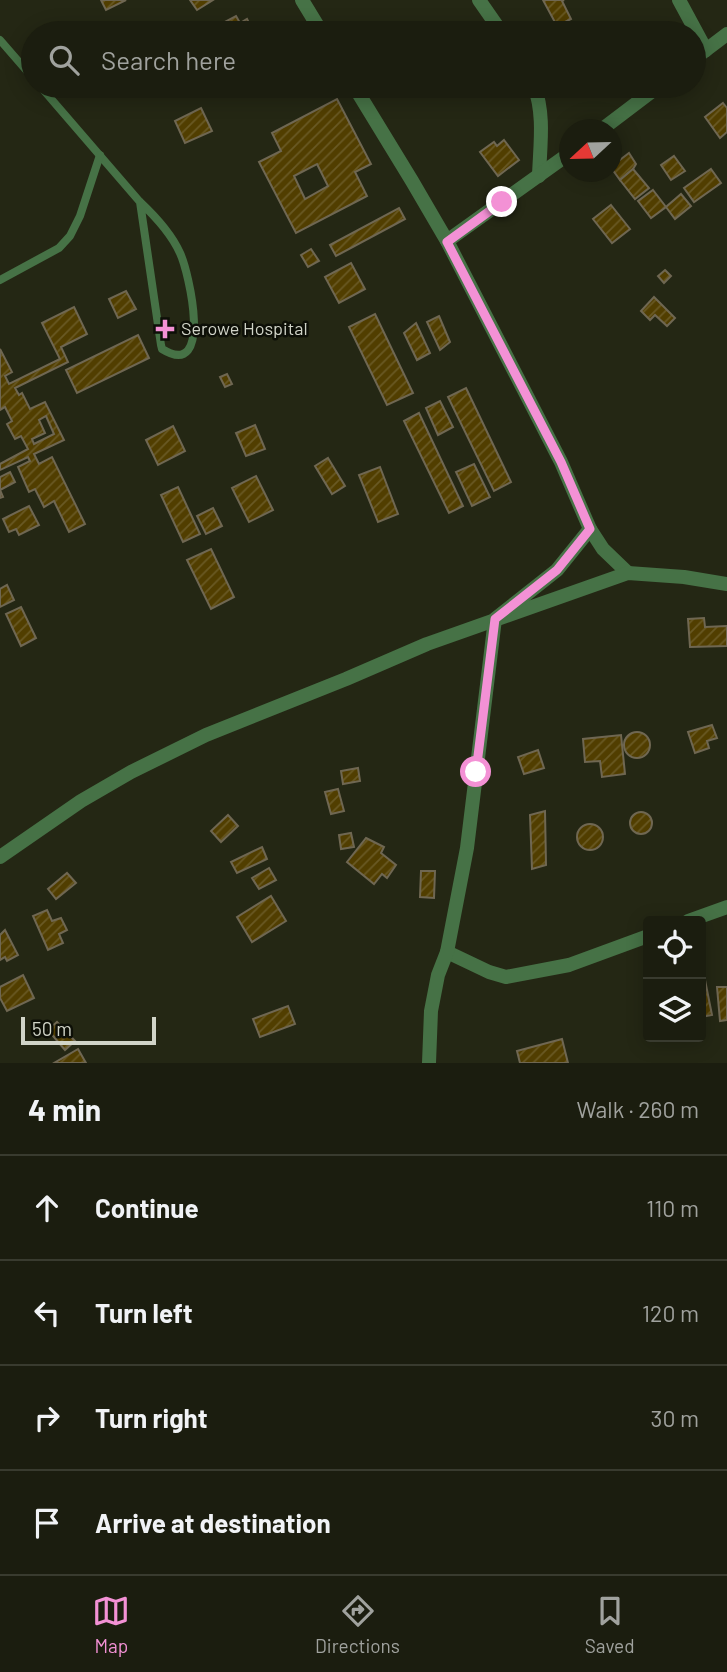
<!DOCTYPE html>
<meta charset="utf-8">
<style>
body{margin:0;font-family:Barlow,sans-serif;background:#242618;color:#f1f3f6}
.controls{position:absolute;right:21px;bottom:21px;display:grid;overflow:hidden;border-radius:7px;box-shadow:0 4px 18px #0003}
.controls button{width:63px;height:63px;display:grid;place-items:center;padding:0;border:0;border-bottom:2px solid #393b2f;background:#1b1d0f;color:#f1f3f6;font:35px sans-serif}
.compass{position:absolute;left:559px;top:119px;width:63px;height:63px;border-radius:50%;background:#1b1d0f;box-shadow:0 4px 18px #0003;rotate:248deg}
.scale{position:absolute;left:21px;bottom:18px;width:135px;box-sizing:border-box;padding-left:7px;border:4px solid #d1d4c8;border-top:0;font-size:19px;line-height:24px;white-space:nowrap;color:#d1d4c8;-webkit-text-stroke:5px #0d0f07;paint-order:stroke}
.stop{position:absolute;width:21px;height:21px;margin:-16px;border:5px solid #f391d5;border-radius:50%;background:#fff}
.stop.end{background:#f391d5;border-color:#fff;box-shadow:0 2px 7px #0008}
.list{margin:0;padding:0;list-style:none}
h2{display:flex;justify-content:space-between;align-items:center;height:91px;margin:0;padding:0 28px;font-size:30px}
h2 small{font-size:23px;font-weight:400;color:#a0a29e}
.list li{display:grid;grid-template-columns:46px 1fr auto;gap:21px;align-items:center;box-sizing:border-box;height:105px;padding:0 28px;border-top:2px solid #393b2f}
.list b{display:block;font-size:26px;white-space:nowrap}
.list em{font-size:23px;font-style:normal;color:#a0a29e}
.icon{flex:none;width:38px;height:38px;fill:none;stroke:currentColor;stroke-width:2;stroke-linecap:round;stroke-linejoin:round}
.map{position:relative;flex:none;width:727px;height:1063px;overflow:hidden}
.search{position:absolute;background:#1b1d0f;box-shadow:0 4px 18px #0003;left:21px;right:21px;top:21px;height:77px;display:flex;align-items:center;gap:18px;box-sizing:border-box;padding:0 24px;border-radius:38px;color:#a0a29e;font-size:26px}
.sheet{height:511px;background:#1b1d0f}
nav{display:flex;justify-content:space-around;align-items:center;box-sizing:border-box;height:98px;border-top:2px solid #393b2f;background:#1b1d0f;font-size:19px;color:#a0a29e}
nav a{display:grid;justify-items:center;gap:4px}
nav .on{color:#f391d5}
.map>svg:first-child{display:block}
.building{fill:url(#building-hatch);stroke:#6f6752;stroke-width:2;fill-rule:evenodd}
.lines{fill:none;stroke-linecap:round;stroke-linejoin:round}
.lane{stroke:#467246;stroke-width:8}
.street{stroke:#467246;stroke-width:14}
.route{stroke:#f391d5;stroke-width:9}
.poi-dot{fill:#f391d5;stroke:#0d0f07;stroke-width:2.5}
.labels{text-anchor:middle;stroke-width:5;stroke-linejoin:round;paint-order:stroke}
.poi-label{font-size:18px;fill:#d1d4c8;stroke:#0d0f07;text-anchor:start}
</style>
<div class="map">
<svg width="727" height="1063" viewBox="0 0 727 1063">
<defs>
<pattern id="building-hatch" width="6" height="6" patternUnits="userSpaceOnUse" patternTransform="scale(1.75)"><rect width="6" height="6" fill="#513e00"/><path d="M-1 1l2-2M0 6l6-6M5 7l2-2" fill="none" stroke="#695924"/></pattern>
</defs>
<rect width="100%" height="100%" fill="#242714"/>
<g class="building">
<polygon points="101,0 126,0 106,10"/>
<polygon points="190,0 213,0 197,10"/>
<polygon points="543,0 564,0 562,1 571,19 557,26"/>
<polygon points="236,16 240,23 247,19 254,33 204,33"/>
<path d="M 337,99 L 371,164 L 355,172 L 367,196 L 296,233 L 259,162 L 281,151 L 272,133 ZM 317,164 L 328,186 L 305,199 L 294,176 Z"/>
<polygon points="723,103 727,108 727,132 720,138 705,117"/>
<polygon points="201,108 212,131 185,143 175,121"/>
<polygon points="504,140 519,160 498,176 480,152 494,142 497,146"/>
<polygon points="629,153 636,164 633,169 620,180 612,169 612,166"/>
<polygon points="674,156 685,171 671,180 661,165"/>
<polygon points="633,169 649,188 635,199 620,180"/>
<polygon points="711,169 721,183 694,202 684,188"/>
<polygon points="653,190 666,207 651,218 638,201"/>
<polygon points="681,194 691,206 675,219 666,207"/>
<polygon points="611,205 630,229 612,243 593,219"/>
<polygon points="399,208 405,219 336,256 330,245"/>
<polygon points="311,249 319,261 308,267 301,255"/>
<polygon points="351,263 365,289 339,303 325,277"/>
<polygon points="665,270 671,276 664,283 658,276"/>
<polygon points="126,291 136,309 118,318 109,299"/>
<polygon points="654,297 675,318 667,326 655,315 650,320 641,311"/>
<path d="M 74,307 L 87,334 L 61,347 L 68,362 L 15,388 L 19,395 L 22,393 L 30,409 L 45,402 L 64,440 L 34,454 L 39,464 L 52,457 L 85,524 L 69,532 L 54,501 L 44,507 L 35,489 L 29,492 L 18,467 L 30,461 L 28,457 L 0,470 L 0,464 L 28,449 L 21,436 L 15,439 L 7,424 L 12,421 L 5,407 L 0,410 L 0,349 L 12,372 L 5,376 L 9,384 L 60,359 L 42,323 ZM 46,416 L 54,434 L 34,444 L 32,439 L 45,433 L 39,420 Z"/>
<polygon points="375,314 413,393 387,405 349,327"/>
<polygon points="439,316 450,342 440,350 427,322"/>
<polygon points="416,323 430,353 417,360 404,333"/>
<polygon points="138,335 149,358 77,393 66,370"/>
<polygon points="227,374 232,384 225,387 220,377"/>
<polygon points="466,388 511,482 494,491 448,397"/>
<polygon points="440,401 453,427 438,435 426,408"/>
<polygon points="419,413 463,506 449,513 404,421"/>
<polygon points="255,425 265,449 246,456 236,433"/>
<polygon points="173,426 185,451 158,465 146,440"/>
<polygon points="328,458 345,486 332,494 315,466"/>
<polygon points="474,464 490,497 472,506 456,472"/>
<polygon points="380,467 398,514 378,522 359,475"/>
<polygon points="10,472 15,482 0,490 3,497 0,498 0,477"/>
<polygon points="256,476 273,510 249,522 232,488"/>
<polygon points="178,487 200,534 183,542 161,495"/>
<polygon points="29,506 39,525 19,535 16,529 9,532 3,519"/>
<polygon points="213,508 222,526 206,534 197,516"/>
<polygon points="211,549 234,597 211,609 187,560"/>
<polygon points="7,585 14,600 0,607 0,589"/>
<polygon points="21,607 36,638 21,646 6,614"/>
<polygon points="704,618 705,627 727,626 727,646 690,647 688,619"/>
<polygon points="712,725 717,738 707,741 709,748 695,753 688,732"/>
<circle cx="637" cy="745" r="13"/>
<polygon points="621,735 625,774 602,777 600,761 585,762 583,739"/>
<polygon points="538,750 544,768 524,774 518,757"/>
<polygon points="358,768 360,781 343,784 341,771"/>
<polygon points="338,789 344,811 331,814 325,792"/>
<polygon points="545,811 546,865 532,869 530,815"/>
<circle cx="641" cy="823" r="11"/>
<polygon points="228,815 238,826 221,842 211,831"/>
<circle cx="590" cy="837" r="13"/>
<polygon points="351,833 354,847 341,849 339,835"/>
<polygon points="366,838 384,847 381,853 396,865 387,878 382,874 374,884 347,862"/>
<polygon points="262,847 267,859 237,873 231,862"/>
<polygon points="269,868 276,880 259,889 252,878"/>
<polygon points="421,871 435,871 434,898 420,897"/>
<polygon points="67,873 76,883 56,899 48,889"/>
<polygon points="271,896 286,921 252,942 237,917"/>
<polygon points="47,910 52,921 61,918 67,930 59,934 63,943 48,950 33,916"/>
<polygon points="5,930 18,955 7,961 5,957 0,960 0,935"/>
<polygon points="23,975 34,998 7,1011 0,998 0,987"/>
<polygon points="704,975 712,1015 701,1017 701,976"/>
<polygon points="717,987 727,987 727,1020 720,1021"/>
<polygon points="288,1006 295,1024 260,1037 253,1019"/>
<polygon points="57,1022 75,1041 65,1050 48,1030"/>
<polygon points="562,1039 568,1063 520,1063 517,1051"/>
<polygon points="78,1049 86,1063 54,1063"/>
</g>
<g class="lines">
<g class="lane">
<polyline points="0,40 33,78"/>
<path d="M 40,86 L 140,202 C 156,217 171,233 180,253 C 189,272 214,381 162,349 L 161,345 L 140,202"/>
<polyline points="0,280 59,248 70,236 80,216 100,155"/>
</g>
<g class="street">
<polyline points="302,0 322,33"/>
<polyline points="479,0 502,33"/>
<polyline points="679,0 706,50"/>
<polyline points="694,59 727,34"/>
<polyline points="354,86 412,181 447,241 561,462 590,529 603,549 628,573"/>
<path d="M 534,86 C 545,114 540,146 539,176"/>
<polyline points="601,130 659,86"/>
<polyline points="447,241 570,153"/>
<polyline points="0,857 81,801 131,772 206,735 346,679 427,644 628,573 684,577 727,584"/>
<polyline points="688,921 727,907"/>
<polyline points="447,952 489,972 506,977 569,965 648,936"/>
<polyline points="429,1063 431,1011 438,975 447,952 467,848 495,619 557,570 590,529"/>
</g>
</g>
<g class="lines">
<polyline class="route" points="476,772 495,619 557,570 590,529 561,462 447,242 502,202"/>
</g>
<path class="poi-dot" d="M161.5 318.5h7v7h7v7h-7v7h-7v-7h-7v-7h7z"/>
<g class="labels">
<g class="poi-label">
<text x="181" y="335">Serowe Hospital</text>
</g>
</g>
</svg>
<div class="controls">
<button><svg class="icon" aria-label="locate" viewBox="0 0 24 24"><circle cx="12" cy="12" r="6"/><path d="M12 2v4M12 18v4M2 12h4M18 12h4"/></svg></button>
<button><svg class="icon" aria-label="layers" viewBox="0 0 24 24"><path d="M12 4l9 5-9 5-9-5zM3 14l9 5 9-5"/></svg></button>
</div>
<svg class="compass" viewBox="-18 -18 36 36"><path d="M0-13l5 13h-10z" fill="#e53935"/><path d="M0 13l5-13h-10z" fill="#a0a29e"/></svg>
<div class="scale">50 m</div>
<div class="stop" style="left:476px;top:772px"></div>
<div class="stop end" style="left:502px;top:202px"></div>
<div class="search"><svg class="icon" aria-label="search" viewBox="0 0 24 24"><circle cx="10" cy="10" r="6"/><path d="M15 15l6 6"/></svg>Search here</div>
</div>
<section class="sheet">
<h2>4 min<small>Walk · 260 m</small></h2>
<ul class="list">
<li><svg class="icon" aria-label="ahead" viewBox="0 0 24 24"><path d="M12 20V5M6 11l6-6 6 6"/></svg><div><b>Continue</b></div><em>110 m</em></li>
<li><svg class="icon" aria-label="left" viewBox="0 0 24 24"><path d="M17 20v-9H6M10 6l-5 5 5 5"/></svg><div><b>Turn left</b></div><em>120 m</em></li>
<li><svg class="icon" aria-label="right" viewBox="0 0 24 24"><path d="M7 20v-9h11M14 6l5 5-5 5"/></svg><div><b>Turn right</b></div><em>30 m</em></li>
<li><svg class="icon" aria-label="arrive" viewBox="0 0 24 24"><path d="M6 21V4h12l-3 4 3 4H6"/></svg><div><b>Arrive at destination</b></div></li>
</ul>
</section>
<nav>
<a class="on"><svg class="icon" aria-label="map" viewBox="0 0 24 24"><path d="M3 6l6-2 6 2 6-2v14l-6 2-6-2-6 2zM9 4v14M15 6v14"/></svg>Map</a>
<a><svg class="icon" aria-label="directions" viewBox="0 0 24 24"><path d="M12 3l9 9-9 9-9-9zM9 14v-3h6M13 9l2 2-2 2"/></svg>Directions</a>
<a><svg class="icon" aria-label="saved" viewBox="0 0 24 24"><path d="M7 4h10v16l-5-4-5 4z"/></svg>Saved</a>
</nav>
